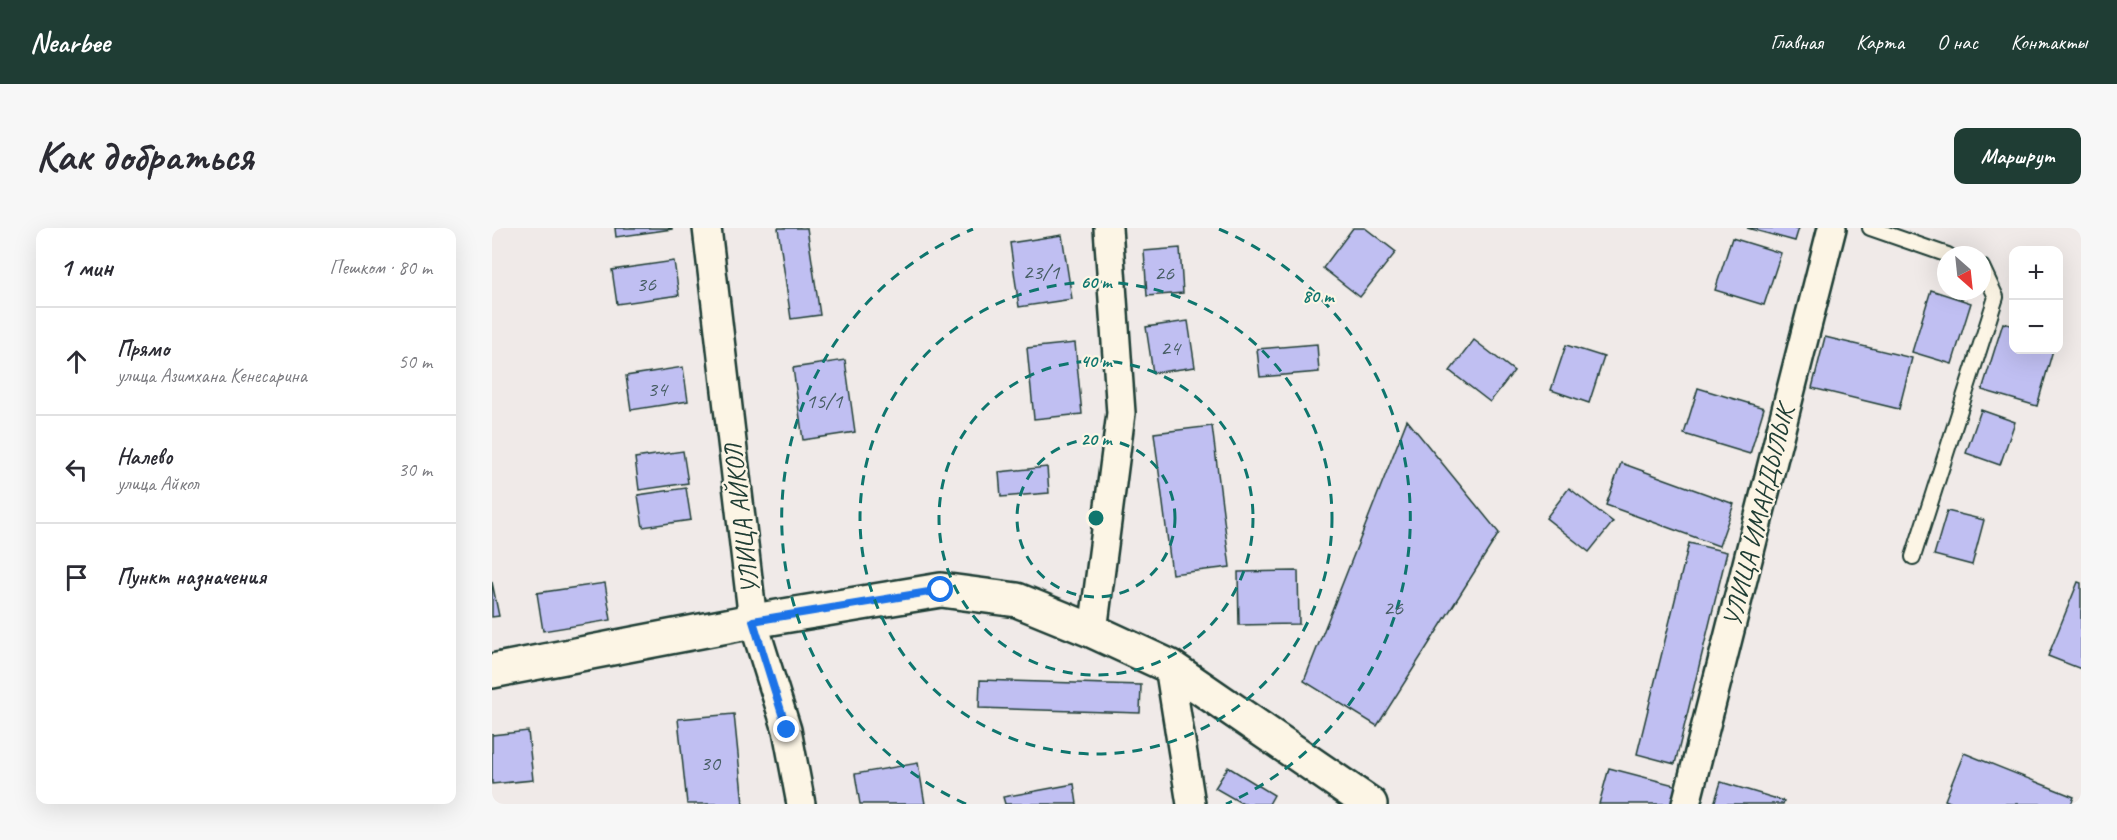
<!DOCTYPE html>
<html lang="ru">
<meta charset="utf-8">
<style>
body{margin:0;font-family:Caveat,sans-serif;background:#f7f7f7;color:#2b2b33}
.controls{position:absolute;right:18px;top:18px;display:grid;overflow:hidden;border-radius:12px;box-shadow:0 6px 24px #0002}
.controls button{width:54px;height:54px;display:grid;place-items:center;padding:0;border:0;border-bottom:2px solid #e1e1e2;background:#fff;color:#2b2b33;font:30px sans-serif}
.compass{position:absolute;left:1445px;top:18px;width:54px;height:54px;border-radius:50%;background:#fff;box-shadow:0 6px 24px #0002;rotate:153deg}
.stop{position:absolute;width:18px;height:18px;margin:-14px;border:4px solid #1a73e8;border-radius:50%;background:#fff}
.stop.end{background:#1a73e8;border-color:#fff;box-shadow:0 2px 6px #0008}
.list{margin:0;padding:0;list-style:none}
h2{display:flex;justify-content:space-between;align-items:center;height:78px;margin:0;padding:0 24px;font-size:26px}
h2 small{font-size:20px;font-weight:400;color:#7c7c81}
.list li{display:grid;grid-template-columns:39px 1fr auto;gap:18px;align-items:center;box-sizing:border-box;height:108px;padding:0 24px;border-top:2px solid #e1e1e2}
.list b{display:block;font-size:22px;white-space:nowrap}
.list p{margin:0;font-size:20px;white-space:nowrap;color:#7c7c81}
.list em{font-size:20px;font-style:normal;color:#7c7c81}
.icon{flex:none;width:33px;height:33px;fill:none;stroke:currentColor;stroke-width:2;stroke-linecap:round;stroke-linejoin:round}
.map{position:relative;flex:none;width:1589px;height:576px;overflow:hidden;border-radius:12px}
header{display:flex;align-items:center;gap:36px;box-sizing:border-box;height:84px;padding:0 30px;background:#1f3d34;color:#fff}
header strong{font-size:28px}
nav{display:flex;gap:33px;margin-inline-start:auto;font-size:21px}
.intro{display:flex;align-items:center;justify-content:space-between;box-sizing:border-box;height:144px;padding:0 36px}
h1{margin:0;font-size:42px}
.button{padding:15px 27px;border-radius:12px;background:#1f3d34;color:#fff;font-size:21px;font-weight:700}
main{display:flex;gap:36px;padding:0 36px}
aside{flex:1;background:#fff;border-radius:12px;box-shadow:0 6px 24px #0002}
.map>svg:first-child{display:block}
.building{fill:#c0bff2;stroke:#1f3d34;stroke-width:1.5}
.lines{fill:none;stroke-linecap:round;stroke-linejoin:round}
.lane-casing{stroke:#1f3d34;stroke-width:18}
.street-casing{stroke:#1f3d34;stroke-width:32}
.secondary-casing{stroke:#1f3d34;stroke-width:38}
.lane{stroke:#fcf5e5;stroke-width:14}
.street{stroke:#fcf5e5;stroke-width:27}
.secondary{stroke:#fcf5e5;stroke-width:33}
.route{stroke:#1a73e8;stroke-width:8}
.ring{fill:none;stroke:#0f766e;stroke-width:3;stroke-dasharray:10 8}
.labels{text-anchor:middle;stroke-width:4.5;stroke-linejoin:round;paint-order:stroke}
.number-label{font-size:22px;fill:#475e64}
.street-label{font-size:26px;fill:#1f3d34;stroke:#fcf5e5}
.centre{fill:#0f766e;stroke:#fcf5e5;stroke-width:3}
.ring-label{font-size:18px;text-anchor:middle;font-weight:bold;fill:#0f766e;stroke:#fcf5e5;stroke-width:4.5;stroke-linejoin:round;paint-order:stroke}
</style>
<header>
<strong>Nearbee</strong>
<nav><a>Главная</a><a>Карта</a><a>О нас</a><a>Контакты</a></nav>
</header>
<div class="intro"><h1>Как добраться</h1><a class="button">Маршрут</a></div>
<main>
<aside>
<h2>1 мин<small>Пешком · 80 m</small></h2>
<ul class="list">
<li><svg class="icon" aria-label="ahead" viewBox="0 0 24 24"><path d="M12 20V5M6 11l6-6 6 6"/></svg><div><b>Прямо</b><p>улица Азимхана Кенесарина</p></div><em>50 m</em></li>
<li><svg class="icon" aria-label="left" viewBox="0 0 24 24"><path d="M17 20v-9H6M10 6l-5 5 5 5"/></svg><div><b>Налево</b><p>улица Айкол</p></div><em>30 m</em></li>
<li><svg class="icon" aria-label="arrive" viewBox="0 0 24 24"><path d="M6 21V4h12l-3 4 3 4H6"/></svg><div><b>Пункт назначения</b></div></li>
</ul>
</aside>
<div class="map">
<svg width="1589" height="576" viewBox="0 0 1589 576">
<rect width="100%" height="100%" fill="#f0eae8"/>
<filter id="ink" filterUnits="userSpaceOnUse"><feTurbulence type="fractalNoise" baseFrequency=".0167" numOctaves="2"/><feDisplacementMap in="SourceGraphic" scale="12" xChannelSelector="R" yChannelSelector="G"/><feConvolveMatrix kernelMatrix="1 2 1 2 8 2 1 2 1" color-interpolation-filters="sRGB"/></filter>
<g filter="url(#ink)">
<g class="building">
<polygon points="123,0 180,0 180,1 124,9"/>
<polygon points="286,0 315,0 328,87 299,91"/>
<polygon points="861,0 873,0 904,24 868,69 831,40"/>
<polygon points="1255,0 1307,0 1303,13"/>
<polygon points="570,7 580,71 527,79 518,15"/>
<polygon points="1240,10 1289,25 1272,77 1223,62"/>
<polygon points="688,20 691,65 655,68 652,23"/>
<polygon points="182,33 187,67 125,76 120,42"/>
<polygon points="1439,62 1479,75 1460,136 1420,124"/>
<polygon points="696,93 703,139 661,145 654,99"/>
<polygon points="1511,95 1522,98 1522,122 1561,122 1545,178 1490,162"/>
<polygon points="1333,109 1420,130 1407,181 1320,160"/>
<polygon points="982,112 1022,143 998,174 958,143"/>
<polygon points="583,115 590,186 542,191 535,120"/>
<polygon points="825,116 827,144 768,149 765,121"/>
<polygon points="1074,117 1112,129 1097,175 1059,162"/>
<polygon points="353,132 363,204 311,212 301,140"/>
<polygon points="191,139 196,173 139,182 134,148"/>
<polygon points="1206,160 1272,180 1258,226 1192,206"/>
<polygon points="1489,182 1523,194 1508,237 1474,225"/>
<polygon points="915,192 1007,305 885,498 812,453"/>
<polygon points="720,198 738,339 680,346 662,205"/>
<polygon points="191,223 196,255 147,262 143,230"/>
<polygon points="1129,235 1242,276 1227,318 1114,277"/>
<polygon points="555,239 557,265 509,269 507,244"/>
<polygon points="194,260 199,292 151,299 146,267"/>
<polygon points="1077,260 1121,294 1097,324 1054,290"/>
<polygon points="1455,283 1492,292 1480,337 1442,327"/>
<polygon points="1197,315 1235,324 1183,536 1145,526"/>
<polygon points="806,343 807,396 747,397 746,344"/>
<polygon points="0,354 7,388 0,389"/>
<polygon points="1586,354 1589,355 1589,441 1556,428"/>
<polygon points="113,355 119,392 51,403 45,365"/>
<polygon points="488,452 649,457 648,485 487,480"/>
<polygon points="242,486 251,576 195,576 186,491"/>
<polygon points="36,503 41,552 0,556 0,507"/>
<polygon points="1472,525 1582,569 1579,576 1462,576 1453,572"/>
<polygon points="426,535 433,576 368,576 363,546"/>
<polygon points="736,539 782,567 777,576 751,576 723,560"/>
<polygon points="1117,540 1190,559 1186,576 1107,576"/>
<polygon points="1229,554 1292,573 1291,576 1222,576"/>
<polygon points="582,556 585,576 513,576 511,569"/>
</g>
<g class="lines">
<g class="lane-casing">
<g id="lane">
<polyline points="1378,0 1456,27"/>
<polyline points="1421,329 1504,69 1490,39"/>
</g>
</g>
<g class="street-casing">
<g id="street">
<polyline points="215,0 261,393 295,502 309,576"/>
<polyline points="601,403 629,185 616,0"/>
<polyline points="677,438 699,576"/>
<polyline points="1194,576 1340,0"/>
</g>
</g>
<g class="secondary-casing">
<polyline id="secondary" points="0,443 261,393 449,362 525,372 601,403 677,438 878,576"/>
</g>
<use href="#lane" class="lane"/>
<use href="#street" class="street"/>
<use href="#secondary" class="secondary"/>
</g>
</g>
<g class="lines" filter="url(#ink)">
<polyline class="route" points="295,502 261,393 449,362"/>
</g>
<g class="ring">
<circle cx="604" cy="290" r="79"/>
<circle cx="604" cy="290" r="157"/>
<circle cx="604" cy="290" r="236"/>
<path d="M474 576A314 314 0 0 1 481 1M727 1A314 314 0 0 1 734 576"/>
</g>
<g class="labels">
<g class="number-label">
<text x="549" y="51">23/1</text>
<text x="672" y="52">26</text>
<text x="154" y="63">36</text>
<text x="678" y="127">24</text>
<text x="165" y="168">34</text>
<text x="332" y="180">15/1</text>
<text x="901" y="387">26</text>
<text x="218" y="542">30</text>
</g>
<g class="street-label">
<text transform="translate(1266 288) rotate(-76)" y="9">УЛИЦА ИМАНДЫЛЫК</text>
<text transform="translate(249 291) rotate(-97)" y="9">УЛИЦА АЙКОЛ</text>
</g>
</g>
<circle cx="604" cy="290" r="9" class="centre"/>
<g class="ring-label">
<text x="604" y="60">60 m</text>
<text x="826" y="74">80 m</text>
<text x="604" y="139">40 m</text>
<text x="604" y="217">20 m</text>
</g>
</svg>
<div class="controls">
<button>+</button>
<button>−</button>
</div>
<svg class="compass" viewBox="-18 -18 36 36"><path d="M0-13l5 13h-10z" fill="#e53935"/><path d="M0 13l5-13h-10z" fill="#7c7c81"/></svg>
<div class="stop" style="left:449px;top:362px"></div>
<div class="stop end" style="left:295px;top:502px"></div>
</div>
</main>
